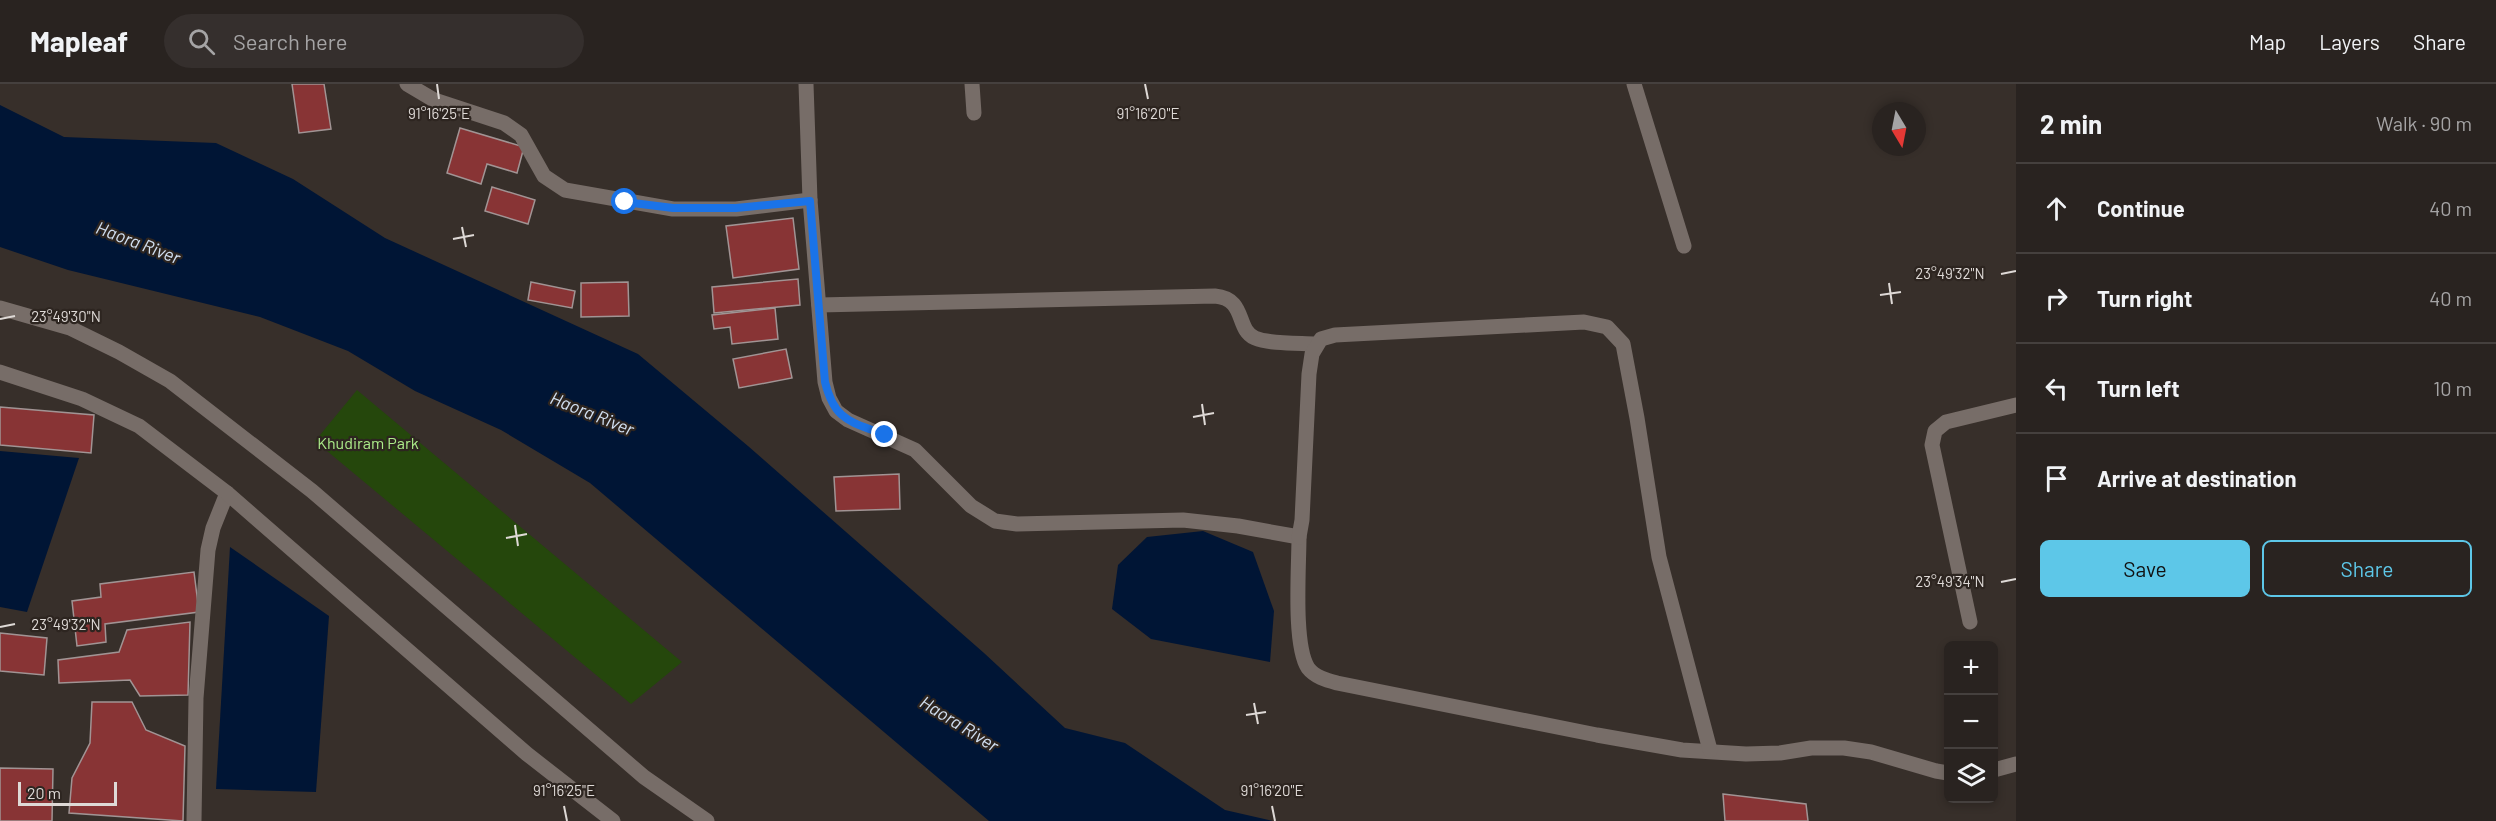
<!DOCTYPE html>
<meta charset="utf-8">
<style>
body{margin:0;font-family:Barlow,sans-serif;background:#352f2d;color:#f1f3f6}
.controls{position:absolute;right:18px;bottom:18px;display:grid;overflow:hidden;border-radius:9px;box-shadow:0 3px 9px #0003}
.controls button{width:54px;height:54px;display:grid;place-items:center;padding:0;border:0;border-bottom:2px solid #45403e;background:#292320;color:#f1f3f6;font:30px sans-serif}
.compass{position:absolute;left:1872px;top:18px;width:54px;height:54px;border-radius:50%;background:#292320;box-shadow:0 3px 9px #0003;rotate:170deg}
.scale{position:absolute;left:18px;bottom:15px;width:99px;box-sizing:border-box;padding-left:6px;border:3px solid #ded9d6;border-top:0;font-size:16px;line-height:21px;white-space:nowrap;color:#ded9d6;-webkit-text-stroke:4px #2d2520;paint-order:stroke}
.stop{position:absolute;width:18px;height:18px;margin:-14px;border:4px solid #1a73e8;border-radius:50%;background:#fff}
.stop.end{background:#1a73e8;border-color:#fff;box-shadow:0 2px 6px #0008}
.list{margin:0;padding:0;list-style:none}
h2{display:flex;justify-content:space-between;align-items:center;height:78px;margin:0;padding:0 24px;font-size:26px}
h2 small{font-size:20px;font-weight:400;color:#a5a4a5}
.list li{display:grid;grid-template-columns:39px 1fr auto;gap:18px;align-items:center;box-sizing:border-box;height:90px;padding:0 24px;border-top:2px solid #45403e}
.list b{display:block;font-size:22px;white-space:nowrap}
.list em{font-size:20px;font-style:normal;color:#a5a4a5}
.actions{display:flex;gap:12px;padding:18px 24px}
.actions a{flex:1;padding:14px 0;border:2px solid #5dc7e8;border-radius:9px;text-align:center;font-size:21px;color:#5dc7e8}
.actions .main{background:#5dc7e8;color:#111}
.icon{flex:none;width:33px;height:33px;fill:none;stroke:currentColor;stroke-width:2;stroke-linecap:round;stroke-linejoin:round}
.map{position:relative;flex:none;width:2016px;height:737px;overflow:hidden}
header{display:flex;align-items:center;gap:36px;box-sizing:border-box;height:84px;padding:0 30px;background:#292320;border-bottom:2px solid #45403e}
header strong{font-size:28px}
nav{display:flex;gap:33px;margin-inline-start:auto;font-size:21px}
.search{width:420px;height:54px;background:#352f2d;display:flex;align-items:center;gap:15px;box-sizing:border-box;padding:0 21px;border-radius:33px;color:#a5a4a5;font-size:22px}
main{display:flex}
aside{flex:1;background:#292320}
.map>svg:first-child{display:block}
.green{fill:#25470c}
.water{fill:#001535}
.building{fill:#883435;stroke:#a19494;stroke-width:1.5}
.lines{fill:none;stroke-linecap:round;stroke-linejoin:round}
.street{stroke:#776d68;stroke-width:15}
.secondary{stroke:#776d68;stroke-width:15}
.route{stroke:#1a73e8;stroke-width:8}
.ticks{fill:none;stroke:#ded9d6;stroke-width:2}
.labels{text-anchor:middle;stroke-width:4.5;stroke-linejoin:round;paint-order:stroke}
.park-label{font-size:16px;fill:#acec89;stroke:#2d2520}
.water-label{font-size:18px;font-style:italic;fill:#d2e0f2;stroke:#2d2520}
.ticks-label{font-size:15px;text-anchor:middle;fill:#ded9d6;stroke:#2d2520;stroke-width:4.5;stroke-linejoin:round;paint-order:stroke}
</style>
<header>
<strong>Mapleaf</strong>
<div class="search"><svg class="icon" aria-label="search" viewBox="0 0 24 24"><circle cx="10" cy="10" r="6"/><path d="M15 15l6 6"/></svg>Search here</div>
<nav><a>Map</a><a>Layers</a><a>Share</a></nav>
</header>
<main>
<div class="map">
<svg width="2016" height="737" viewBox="0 0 2016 737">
<rect width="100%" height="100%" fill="#372f2a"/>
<polygon class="green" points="357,306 682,578 631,620 315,357"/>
<g class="water">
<polygon points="0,21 64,53 216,59 293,95 385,154 638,270 748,362 984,569 1065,644 1125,659 1225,726 1273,737 989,737 590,399 501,346 415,307 348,267 260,233 68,186 0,163"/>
<polygon points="0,367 79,374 27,528 0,523"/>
<polygon points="1203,447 1253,468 1274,527 1270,578 1151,555 1112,525 1118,481 1147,453"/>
<polygon points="230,463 329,532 316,708 216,705"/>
</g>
<g class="building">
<polygon points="292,0 324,0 331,45 299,49"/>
<polygon points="460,44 524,63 517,89 487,80 481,100 447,89"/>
<polygon points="492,103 535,116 528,140 485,127"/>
<polygon points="793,134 799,185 733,194 726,142"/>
<polygon points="798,195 800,221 714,229 712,203"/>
<polygon points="531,198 575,207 572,224 528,216"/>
<polygon points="628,198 629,232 581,233 581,199"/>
<polygon points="775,224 778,255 732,260 730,243 714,245 712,231"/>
<polygon points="786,265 792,294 739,304 733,275"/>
<polygon points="0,323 94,331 91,369 0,361"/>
<polygon points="899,390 900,425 836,427 834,393"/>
<polygon points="194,488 199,528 105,540 106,558 77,562 72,517 101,513 100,500"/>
<polygon points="190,538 188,611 140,612 130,596 59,599 58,576 119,568 127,546"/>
<polygon points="0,549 47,554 44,591 0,587"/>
<polygon points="92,618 132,618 146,646 185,662 183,737 69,729 72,694 90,659"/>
<polygon points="0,684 53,685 52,737 0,737"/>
<polygon points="1723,710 1806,720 1808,737 1725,737"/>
</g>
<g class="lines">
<g class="street">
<polyline points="407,0 434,16 504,39 521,51 544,92 565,106 673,125 736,125 810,116"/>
<path d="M 806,0 L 810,116 L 825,298 L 829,314 L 836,327 L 848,336 L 915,366 L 971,422 L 995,437 L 1017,440 L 1183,436 L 1238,442 L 1299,453 C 1299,483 1293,561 1308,584 C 1315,593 1326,596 1337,599 L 1597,651 L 1682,666 L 1746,670 L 1780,669 L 1811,664 L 1844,664 L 1871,668 L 1936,687 L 1948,689"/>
<polyline points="972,0 974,29"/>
<polyline points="1634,0 1684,162"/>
<path d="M 819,221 L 1215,212 C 1247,215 1235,245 1255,254 C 1269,260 1299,259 1316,260"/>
<polyline points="1299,453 1302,436 1309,290 1312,270 1321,255 1335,251 1584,238 1607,243 1623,260 1637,334 1659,473 1710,666"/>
<polyline points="1970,538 1932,361 1935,347 1946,338 2016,321"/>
<polyline points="1994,686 2016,680"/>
<polyline points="194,737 196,614 208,466 213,444 227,409"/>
</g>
<g class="secondary">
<polyline points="0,224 70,244 119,268 170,297 312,407 644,693 707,737"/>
<polyline points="0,288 82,315 139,342 227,409 527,670 613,737"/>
</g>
</g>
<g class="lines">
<path class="route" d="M 625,118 L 673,124 L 736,124 L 810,117 L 825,298 C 835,338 851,337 885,351"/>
</g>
<path class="ticks" d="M 437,0 L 439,15M 1145,0 L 1148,15M 462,143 L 466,163M 453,155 L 474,151M 2001,190 L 2016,187M 1889,199 L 1892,220M 1880,211 L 1901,208M 0,235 L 15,232M 1202,320 L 1205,341M 1193,333 L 1214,329M 515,441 L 518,462M 506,454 L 527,450M 2001,498 L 2016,495M 0,543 L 15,540M 1254,619 L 1258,640M 1246,631 L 1266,628M 564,722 L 567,737M 1272,722 L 1275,737"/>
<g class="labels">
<g class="park-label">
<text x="368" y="365">Khudiram Park</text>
</g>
<g class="water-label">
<text transform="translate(138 159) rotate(21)" y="6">Haora River</text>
<text transform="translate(592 330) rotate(22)" y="6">Haora River</text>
<text transform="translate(959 640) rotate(32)" y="6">Haora River</text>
</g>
</g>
<g class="ticks-label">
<text x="439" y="35">91°16'25"E</text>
<text x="1148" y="35">91°16'20"E</text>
<text x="1950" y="195">23°49'32"N</text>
<text x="66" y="238">23°49'30"N</text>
<text x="1950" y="503">23°49'34"N</text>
<text x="66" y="546">23°49'32"N</text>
<text x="564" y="712">91°16'25"E</text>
<text x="1272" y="712">91°16'20"E</text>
</g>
</svg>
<div class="controls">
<button>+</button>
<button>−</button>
<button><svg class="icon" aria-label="layers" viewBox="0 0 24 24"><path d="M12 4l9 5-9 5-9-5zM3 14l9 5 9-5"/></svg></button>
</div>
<svg class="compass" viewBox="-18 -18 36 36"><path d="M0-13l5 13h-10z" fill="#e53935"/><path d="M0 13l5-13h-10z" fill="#a5a4a5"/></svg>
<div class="scale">20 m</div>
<div class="stop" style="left:625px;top:118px"></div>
<div class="stop end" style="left:885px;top:351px"></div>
</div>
<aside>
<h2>2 min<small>Walk · 90 m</small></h2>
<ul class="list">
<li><svg class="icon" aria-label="ahead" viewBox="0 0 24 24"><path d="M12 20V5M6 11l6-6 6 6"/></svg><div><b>Continue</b></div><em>40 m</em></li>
<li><svg class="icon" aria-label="right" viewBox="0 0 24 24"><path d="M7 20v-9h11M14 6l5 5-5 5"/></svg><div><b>Turn right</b></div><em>40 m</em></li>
<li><svg class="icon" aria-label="left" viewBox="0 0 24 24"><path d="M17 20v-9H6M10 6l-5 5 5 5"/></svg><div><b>Turn left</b></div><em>10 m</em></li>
<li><svg class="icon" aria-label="arrive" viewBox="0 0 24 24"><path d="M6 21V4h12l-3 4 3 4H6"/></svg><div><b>Arrive at destination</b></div></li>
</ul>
<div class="actions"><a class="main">Save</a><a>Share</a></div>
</aside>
</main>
